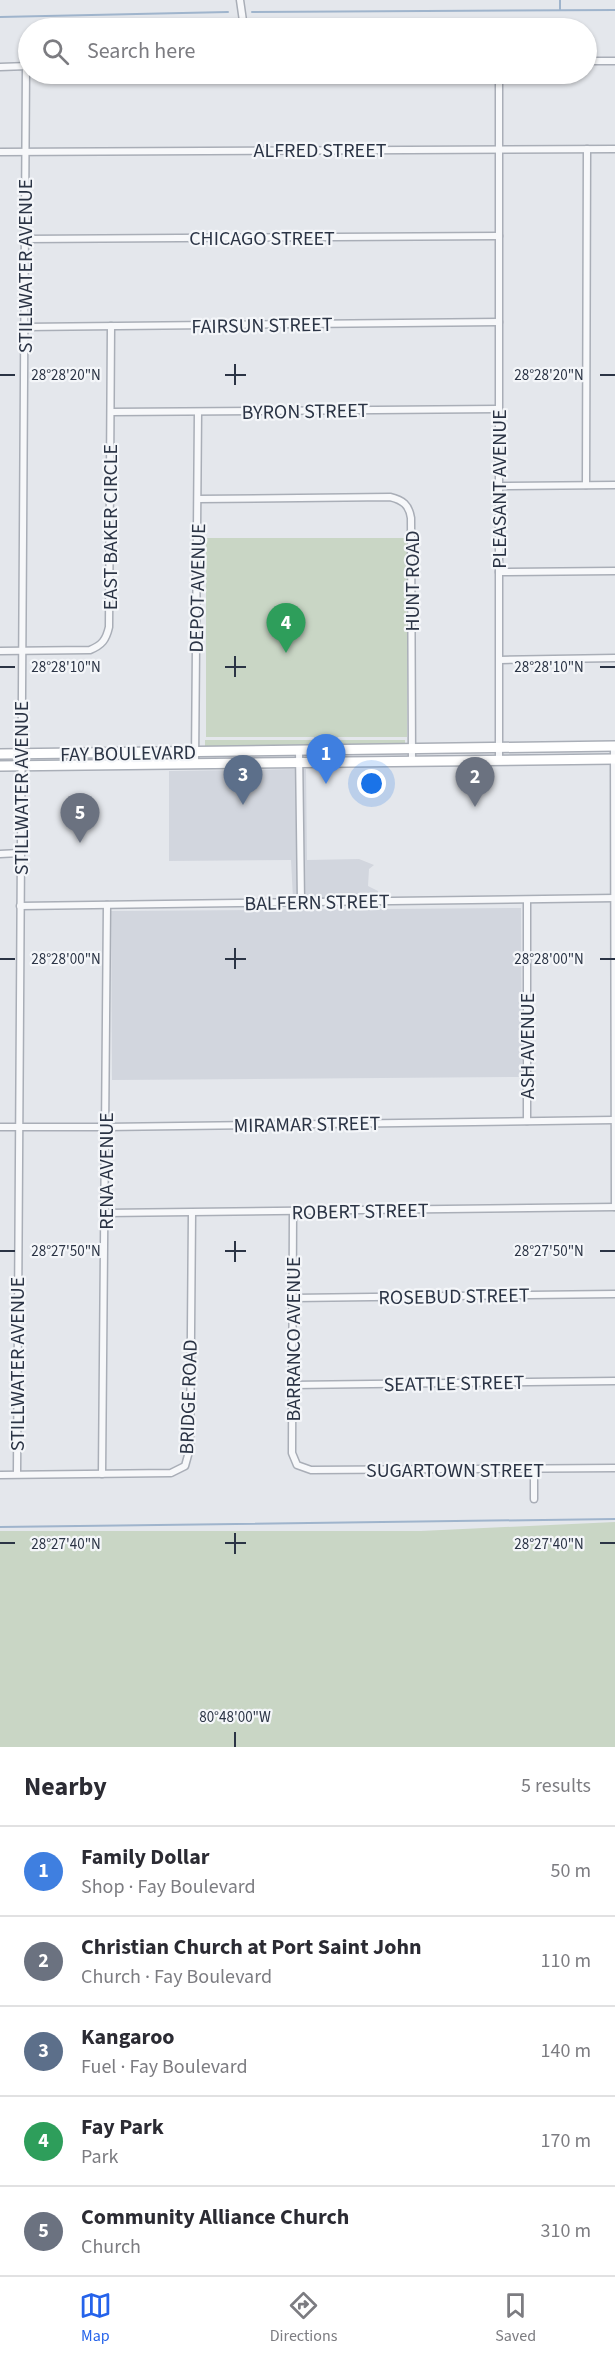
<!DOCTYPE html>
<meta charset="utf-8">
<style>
body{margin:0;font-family:"Source Sans 3",sans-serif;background:#f7f7f7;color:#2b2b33}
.you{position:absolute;left:372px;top:784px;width:21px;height:21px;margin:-15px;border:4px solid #fff;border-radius:50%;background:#1a73e8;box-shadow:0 0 0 9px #1a73e833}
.badge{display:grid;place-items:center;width:39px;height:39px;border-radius:50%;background:#2563eb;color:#fff;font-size:20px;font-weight:700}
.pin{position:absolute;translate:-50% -50px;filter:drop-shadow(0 2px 3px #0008)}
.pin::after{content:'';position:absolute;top:32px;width:21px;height:18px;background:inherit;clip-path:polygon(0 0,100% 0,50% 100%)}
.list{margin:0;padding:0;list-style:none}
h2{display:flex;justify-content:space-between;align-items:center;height:78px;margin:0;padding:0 24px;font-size:26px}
h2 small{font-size:20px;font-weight:400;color:#7c7c81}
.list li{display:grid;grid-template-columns:39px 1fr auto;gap:18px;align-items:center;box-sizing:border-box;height:90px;padding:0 24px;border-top:2px solid #e1e1e2}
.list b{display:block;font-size:22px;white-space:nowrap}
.list p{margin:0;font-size:20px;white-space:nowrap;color:#7c7c81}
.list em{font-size:20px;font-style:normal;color:#7c7c81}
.icon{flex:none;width:33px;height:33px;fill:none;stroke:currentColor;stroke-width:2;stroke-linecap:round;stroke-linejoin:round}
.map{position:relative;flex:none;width:615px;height:1747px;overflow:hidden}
.search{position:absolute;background:#fff;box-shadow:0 2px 4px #0004;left:18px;right:18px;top:18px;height:66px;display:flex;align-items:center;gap:15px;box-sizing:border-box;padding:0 21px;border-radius:33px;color:#7c7c81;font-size:22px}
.sheet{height:528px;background:#fff}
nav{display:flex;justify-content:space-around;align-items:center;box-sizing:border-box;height:84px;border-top:2px solid #e1e1e2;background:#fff;font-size:16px;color:#7c7c81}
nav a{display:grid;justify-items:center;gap:3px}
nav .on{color:#2563eb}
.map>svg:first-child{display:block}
.built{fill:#d2d6de}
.green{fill:#c9d6c5}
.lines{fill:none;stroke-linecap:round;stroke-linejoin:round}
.stream{stroke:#9fb4cc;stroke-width:2}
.street-casing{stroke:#a9aeb7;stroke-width:9}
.secondary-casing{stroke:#a9aeb7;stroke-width:12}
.street{stroke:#f7f8fa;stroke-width:6}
.secondary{stroke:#fff;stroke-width:9}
.ticks{fill:none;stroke:#2b3445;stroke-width:2}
.labels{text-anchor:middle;stroke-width:4.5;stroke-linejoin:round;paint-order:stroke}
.street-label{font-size:20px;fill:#2b3445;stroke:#f4f6f9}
.ticks-label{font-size:15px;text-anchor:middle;fill:#2b3445;stroke:#f4f6f9;stroke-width:4.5;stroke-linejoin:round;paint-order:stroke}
</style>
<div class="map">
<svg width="615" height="1747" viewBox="0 0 615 1747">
<rect width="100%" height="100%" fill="#e4e7ec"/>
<g class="built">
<polygon points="297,769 298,899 293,899 291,860 169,861 169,771"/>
<polygon points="303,769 306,769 307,860 359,859 374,865 369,869 368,886 378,891 378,898 304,899"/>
<polygon points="521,908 522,1077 112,1080 111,911"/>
</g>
<g class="green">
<rect x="206" y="538" width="201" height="199"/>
<polygon points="205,740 405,740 405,745 205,747"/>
<polygon points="615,1522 615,1747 0,1747 0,1531 421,1531"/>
</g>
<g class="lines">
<g class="stream">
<polyline points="560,10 560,0"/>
<polyline points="252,12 615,10"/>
<polyline points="0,17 228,12"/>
<polyline points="0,1527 615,1519"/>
</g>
<g class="street-casing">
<g id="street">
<polyline points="240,0 244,28"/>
<polyline points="586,61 615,61"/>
<polyline points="0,67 28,66"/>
<polyline points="499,74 499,761"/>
<polyline points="0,152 615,149"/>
<polyline points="25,239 499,236"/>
<polyline points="25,327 499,322"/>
<polyline points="111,412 498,409"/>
<polyline points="586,485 587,149"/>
<polyline points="499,486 615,485"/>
<path d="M 198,499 L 390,497 C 403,500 409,505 411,518 L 412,761"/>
<polyline points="499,572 615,571"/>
<path d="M 0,651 L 90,650 C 102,645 106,640 109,627 L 111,326"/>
<polyline points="500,660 615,658"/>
<polyline points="614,746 615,1207"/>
<polyline points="299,750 301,902"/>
<polyline points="195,764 198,412"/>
<polyline points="0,854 20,853"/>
<polyline points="527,900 527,1121"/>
<polyline points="20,906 615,898"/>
<polyline points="0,1127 106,1127 613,1120"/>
<polyline points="293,1211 292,1453 297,1465 311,1470 615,1468"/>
<polyline points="105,1213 615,1207"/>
<polyline points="293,1298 615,1294"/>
<polyline points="292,1385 615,1381"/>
<polyline points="534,1469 534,1499"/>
<polyline points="17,1474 26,66"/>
<polyline points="102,1474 107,905"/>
<polyline points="0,1475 171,1473 185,1466 190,1448 192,1213"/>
</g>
</g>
<g class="secondary-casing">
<g id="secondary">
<polyline points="0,754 615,746"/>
<polyline points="0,766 615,759"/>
</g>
</g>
<use href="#street" class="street"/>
<use href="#secondary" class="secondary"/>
</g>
<path class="ticks" d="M 235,364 L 235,385M 0,375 L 15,375M 225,375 L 246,375M 600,375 L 615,375M 235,656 L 235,677M 0,667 L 15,667M 225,667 L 246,667M 600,667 L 615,667M 235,948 L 235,969M 0,959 L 15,959M 225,959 L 246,959M 600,959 L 615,959M 235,1241 L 235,1262M 0,1251 L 15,1251M 225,1251 L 246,1251M 600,1251 L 615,1251M 235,1533 L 235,1554M 0,1543 L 15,1543M 225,1543 L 246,1543M 600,1543 L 615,1543M 235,1732 L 235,1747"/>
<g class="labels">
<g class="street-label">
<text x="320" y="157">ALFRED STREET</text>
<text x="262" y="245">CHICAGO STREET</text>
<text transform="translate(25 266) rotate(-90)" y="7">STILLWATER AVENUE</text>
<text transform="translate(262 325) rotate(-1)" y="7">FAIRSUN STREET</text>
<text transform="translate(305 411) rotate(-1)" y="7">BYRON STREET</text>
<text transform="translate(499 489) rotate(-90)" y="7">PLEASANT AVENUE</text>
<text transform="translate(110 527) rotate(-90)" y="7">EAST BAKER CIRCLE</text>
<text transform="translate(412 581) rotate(-90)" y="7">HUNT ROAD</text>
<text transform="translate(197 588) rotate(-89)" y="7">DEPOT AVENUE</text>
<text transform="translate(128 753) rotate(-1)" y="7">FAY BOULEVARD</text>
<text transform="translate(21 788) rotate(-90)" y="7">STILLWATER AVENUE</text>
<text transform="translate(317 902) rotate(-1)" y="7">BALFERN STREET</text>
<text transform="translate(527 1046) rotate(-90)" y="7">ASH AVENUE</text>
<text transform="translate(307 1124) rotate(-1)" y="7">MIRAMAR STREET</text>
<text transform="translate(106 1171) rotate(-90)" y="7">RENA AVENUE</text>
<text transform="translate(360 1211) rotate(-1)" y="7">ROBERT STREET</text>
<text transform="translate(454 1296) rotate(-1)" y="7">ROSEBUD STREET</text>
<text transform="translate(293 1339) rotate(-90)" y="7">BARRANCO AVENUE</text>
<text transform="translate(17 1364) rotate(-90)" y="7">STILLWATER AVENUE</text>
<text transform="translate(454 1383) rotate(-1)" y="7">SEATTLE STREET</text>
<text transform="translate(188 1397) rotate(-88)" y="7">BRIDGE ROAD</text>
<text x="455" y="1477">SUGARTOWN STREET</text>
</g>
</g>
<g class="ticks-label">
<text x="66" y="380">28°28'20"N</text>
<text x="549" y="380">28°28'20"N</text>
<text x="66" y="672">28°28'10"N</text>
<text x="549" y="672">28°28'10"N</text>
<text x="66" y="964">28°28'00"N</text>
<text x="549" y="964">28°28'00"N</text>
<text x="66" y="1256">28°27'50"N</text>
<text x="549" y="1256">28°27'50"N</text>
<text x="66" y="1549">28°27'40"N</text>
<text x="549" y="1549">28°27'40"N</text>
<text x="235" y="1722">80°48'00"W</text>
</g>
</svg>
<div class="you"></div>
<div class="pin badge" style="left:326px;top:784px;background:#3f7fe0">1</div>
<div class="pin badge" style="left:475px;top:807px;background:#6b7280">2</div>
<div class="pin badge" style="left:243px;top:805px;background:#5c6f8a">3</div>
<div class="pin badge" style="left:286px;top:653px;background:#2e9e5b">4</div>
<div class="pin badge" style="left:80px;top:843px;background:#6b7280">5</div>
<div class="search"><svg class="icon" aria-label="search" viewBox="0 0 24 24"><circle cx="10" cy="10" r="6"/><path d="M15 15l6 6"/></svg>Search here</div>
</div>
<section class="sheet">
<h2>Nearby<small>5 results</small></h2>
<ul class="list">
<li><span class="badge" style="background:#3f7fe0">1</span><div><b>Family Dollar</b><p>Shop · Fay Boulevard</p></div><em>50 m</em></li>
<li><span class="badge" style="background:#6b7280">2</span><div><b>Christian Church at Port Saint John</b><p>Church · Fay Boulevard</p></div><em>110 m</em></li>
<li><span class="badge" style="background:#5c6f8a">3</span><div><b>Kangaroo</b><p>Fuel · Fay Boulevard</p></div><em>140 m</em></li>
<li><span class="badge" style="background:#2e9e5b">4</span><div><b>Fay Park</b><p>Park</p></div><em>170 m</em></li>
<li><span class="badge" style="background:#6b7280">5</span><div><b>Community Alliance Church</b><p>Church</p></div><em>310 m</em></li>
</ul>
</section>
<nav>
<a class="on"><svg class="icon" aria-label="map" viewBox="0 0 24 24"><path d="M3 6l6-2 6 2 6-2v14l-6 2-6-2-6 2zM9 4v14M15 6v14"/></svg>Map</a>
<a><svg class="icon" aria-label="directions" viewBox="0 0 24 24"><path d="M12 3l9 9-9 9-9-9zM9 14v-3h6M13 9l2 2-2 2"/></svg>Directions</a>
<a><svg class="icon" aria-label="saved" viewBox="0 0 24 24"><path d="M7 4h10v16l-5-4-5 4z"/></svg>Saved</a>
</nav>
